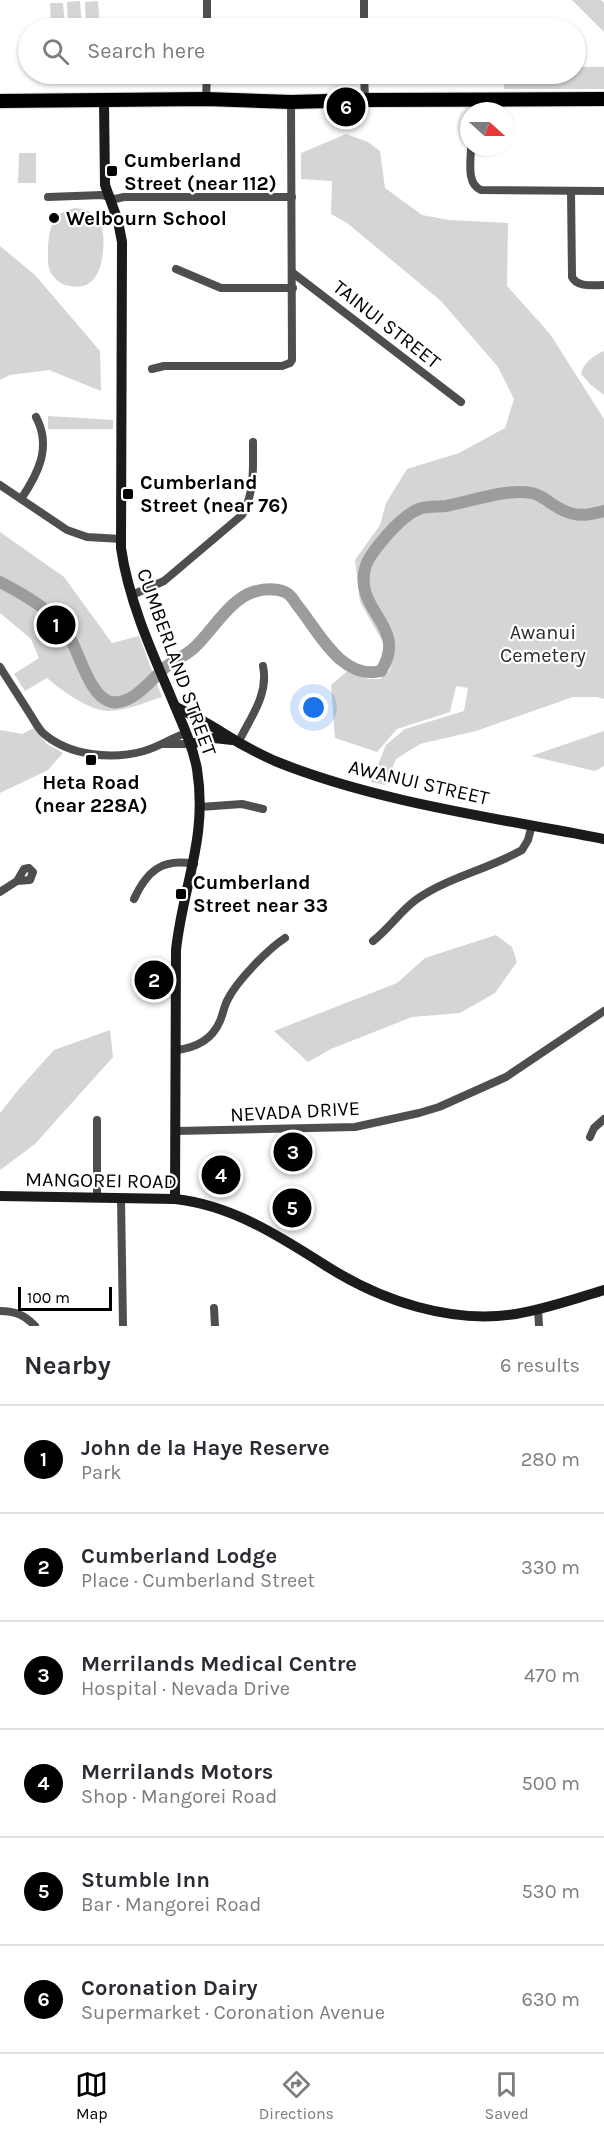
<!DOCTYPE html>
<meta charset="utf-8">
<style>
body{margin:0;font-family:Karla,sans-serif;background:#f7f7f7;color:#2b2b33}
.compass{position:absolute;left:460px;top:102px;width:54px;height:54px;border-radius:50%;background:#fff;box-shadow:0 2px 4px #0004;rotate:111deg}
.scale{position:absolute;left:18px;bottom:15px;width:94px;box-sizing:border-box;padding-left:6px;border:3px solid #000;border-top:0;font-size:16px;line-height:21px;white-space:nowrap;color:#000;-webkit-text-stroke:4px #fff;paint-order:stroke}
.you{position:absolute;left:314px;top:708px;width:21px;height:21px;margin:-15px;border:4px solid #fff;border-radius:50%;background:#1a73e8;box-shadow:0 0 0 9px #1a73e833}
.badge{display:grid;place-items:center;width:39px;height:39px;border-radius:50%;background:#000;color:#fff;font-size:20px;font-weight:700}
.pin{position:absolute;translate:-50% -50%;border:3px solid #fff;box-shadow:0 2px 6px #0006}
.list{margin:0;padding:0;list-style:none}
h2{display:flex;justify-content:space-between;align-items:center;height:78px;margin:0;padding:0 24px;font-size:26px}
h2 small{font-size:20px;font-weight:400;color:#7c7c81}
.list li{display:grid;grid-template-columns:39px 1fr auto;gap:18px;align-items:center;box-sizing:border-box;height:108px;padding:0 24px;border-top:2px solid #e1e1e2}
.list b{display:block;font-size:22px;white-space:nowrap}
.list p{margin:0;font-size:20px;white-space:nowrap;color:#7c7c81}
.list em{font-size:20px;font-style:normal;color:#7c7c81}
.icon{flex:none;width:33px;height:33px;fill:none;stroke:currentColor;stroke-width:2;stroke-linecap:round;stroke-linejoin:round}
.map{position:relative;flex:none;width:604px;height:1326px;overflow:hidden}
.search{position:absolute;background:#fff;box-shadow:0 2px 4px #0004;left:18px;right:18px;top:18px;height:66px;display:flex;align-items:center;gap:15px;box-sizing:border-box;padding:0 21px;border-radius:33px;color:#7c7c81;font-size:22px}
.sheet{height:726px;background:#fff}
nav{display:flex;justify-content:space-around;align-items:center;box-sizing:border-box;height:84px;border-top:2px solid #e1e1e2;background:#fff;font-size:16px;color:#7c7c81}
nav a{display:grid;justify-items:center;gap:3px}
nav .on{color:#000}
.map>svg:first-child{display:block}
.green{fill:#d5d5d5}
.lines{fill:none;stroke-linecap:round;stroke-linejoin:round}
.river{stroke:#9c9c9c;stroke-width:12}
.highway-casing{stroke:#dbdbdb;stroke-width:16}
.street{stroke:#4e4e4e;stroke-width:8}
.secondary{stroke:#1b1b1b;stroke-width:10}
.highway{stroke:#000;stroke-width:14}
.poi-dot{fill:#000;stroke:#fff;stroke-width:2}
.labels{text-anchor:middle;stroke-width:4.5;stroke-linejoin:round;paint-order:stroke}
.poi-label{font-size:20px;font-weight:bold;fill:#000;stroke:#fff;text-anchor:start}
.street-label{font-size:20px;fill:#000;stroke:#fff}
.park-label{font-size:20px;fill:#2c2c2c;stroke:#fff}
</style>
<div class="map">
<svg width="604" height="1326" viewBox="0 0 604 1326">
<rect width="100%" height="100%" fill="#fff"/>
<g class="green">
<polygon points="572,0 601,0 604,3 604,32"/>
<polygon points="80,1 82,28 68,28 67,2"/>
<polygon points="98,1 100,28 86,28 85,2"/>
<polygon points="50,3 63,3 65,28 51,28"/>
<polygon points="576,67 604,67 604,89 504,89 505,74 576,74"/>
<polygon points="346,134 368,142 380,151 385,188 422,215 449,220 508,223 507,286 550,334 604,419 604,699 596,697 573,697 476,731 420,744 396,759 385,785 371,782 386,745 405,729 464,711 468,688 456,686 450,712 397,729 377,752 335,738 331,685 351,668 368,679 380,679 390,670 392,658 360,602 355,560 380,525 386,503 407,469 459,453 505,428 514,399 498,367 441,301 347,223 331,214 332,181 301,179 301,153"/>
<polygon points="19,153 36,153 36,183 18,183"/>
<path d="M 75,208 C 102,210 105,229 103,252 C 101,271 94,291 69,286 C 62,285 55,280 51,273 C 47,266 48,258 48,250 C 49,230 51,212 75,208 Z"/>
<polygon points="0,246 35,275 100,351 101,391 49,370 10,375 0,380"/>
<path d="M 604,351 L 604,395 L 591,385 L 581,374 C 583,363 594,355 604,351 Z"/>
<polygon points="48,416 113,420 113,429 48,429"/>
<path d="M 0,532 L 64,577 L 112,643 L 139,636 L 162,697 C 145,702 126,711 108,711 C 90,711 61,690 47,678 L 25,691 L 14,674 L 39,658 L 31,639 L 0,613 Z"/>
<polygon points="34,728 47,744 63,753 48,770 0,793 0,730 22,734"/>
<polygon points="604,731 604,766 595,771 531,756"/>
<polygon points="496,935 512,947 517,962 495,993 460,1013 412,1017 331,1049 308,1062 274,1031 397,983 425,958"/>
<polygon points="110,1030 113,1057 35,1144 0,1170 0,1113 19,1089 54,1050"/>
</g>
<g class="lines">
<path class="river" d="M 0,582 C 27,596 54,611 70,638 C 80,655 90,697 111,702 C 133,706 152,678 167,666 C 177,659 189,654 197,645 C 213,629 231,599 253,592 C 263,589 275,588 285,592 C 290,594 294,600 297,605 C 318,630 341,681 381,671 C 410,625 351,611 366,565 C 370,554 380,544 387,535 C 395,526 408,513 419,509 C 427,506 438,507 446,506 C 472,501 508,488 532,493 C 539,495 547,500 552,504 C 572,517 582,517 604,511"/>
<g class="highway-casing">
<polyline id="highway" points="0,101 206,99 291,102 365,100 604,99"/>
</g>
<g class="street">
<polyline points="364,0 364,28"/>
<polyline points="207,28 207,0"/>
<polyline points="364,74 365,100"/>
<polyline points="206,99 207,74"/>
<path d="M 471,147 C 471,161 466,184 481,190 L 604,191"/>
<path d="M 571,191 L 572,277 C 578,288 593,285 604,285"/>
<polyline points="48,197 102,195 115,199 124,197 292,197"/>
<polyline points="176,269 221,288 293,288"/>
<polyline points="293,273 461,402"/>
<polyline points="152,369 164,366 282,366 290,363 292,360 291,102"/>
<polyline points="0,485 67,530 87,537 121,539"/>
<path d="M 21,499 C 38,474 52,447 36,417"/>
<path d="M 132,595 L 164,581 L 242,515 C 255,492 253,468 253,442"/>
<path d="M 0,667 C 10,683 20,698 30,714 C 34,720 38,728 43,733 C 69,756 112,760 144,751 C 159,747 171,738 186,733"/>
<path d="M 238,743 C 250,718 269,695 263,666"/>
<polyline points="164,744 191,744"/>
<polyline points="200,807 242,804 263,809"/>
<polyline points="0,892 17,881 24,869 29,868 33,872 30,880 17,881"/>
<path d="M 134,899 C 147,871 162,858 194,864"/>
<path d="M 373,941 C 390,928 400,911 417,899 C 449,877 489,869 522,850 L 528,840 L 532,825"/>
<path d="M 176,1050 C 195,1048 212,1040 220,1021 C 223,1014 224,1006 228,999 C 237,981 268,949 285,938"/>
<polyline points="97,1120 97,1198"/>
<polyline points="176,1131 355,1127 419,1113 439,1107 506,1077 604,1011"/>
<polyline points="590,1137 594,1128 604,1119"/>
<polyline points="121,1199 123,1326"/>
<polyline points="214,1308 215,1326"/>
<polyline points="538,1309 539,1326"/>
<path d="M 0,1311 C 15,1311 25,1315 35,1326"/>
</g>
<g class="secondary">
<path d="M 104,101 L 105,185 L 118,221 L 122,242 L 121,548 C 128,597 149,646 169,692 C 179,717 192,742 197,769 C 208,838 183,885 176,950 L 175,1199"/>
<path d="M 175,706 C 191,715 208,723 223,733 C 240,744 257,753 275,761 C 376,802 497,818 604,839"/>
<polyline points="191,744 214,738 232,740"/>
<path d="M 0,1196 L 175,1199 C 232,1205 281,1237 328,1267 C 382,1301 451,1324 516,1314 C 546,1309 575,1299 604,1290"/>
</g>
<use href="#highway" class="highway"/>
</g>
<g class="poi-dot">
<rect x="106" y="165" width="12" height="12" rx="3"/>
<circle cx="54" cy="218" r="6"/>
<rect x="122" y="488" width="12" height="12" rx="3"/>
<rect x="85" y="754" width="12" height="12" rx="3"/>
<rect x="175" y="888" width="12" height="12" rx="3"/>
</g>
<g class="labels">
<g class="poi-label">
<text x="124" y="167">Cumberland<tspan x="124" dy="23">Street (near 112)</tspan></text>
<text x="66" y="225">Welbourn School</text>
<text x="140" y="489">Cumberland<tspan x="140" dy="23">Street (near 76)</tspan></text>
<text x="91" y="789" text-anchor="middle">Heta Road<tspan x="91" dy="23">(near 228A)</tspan></text>
<text x="193" y="889">Cumberland<tspan x="193" dy="23">Street near 33</tspan></text>
</g>
<g class="street-label">
<text transform="translate(387 324) rotate(38)" y="7">TAINUI STREET</text>
<text transform="translate(177 662) rotate(70)" y="7">CUMBERLAND STREET</text>
<text transform="translate(419 782) rotate(13)" y="7">AWANUI STREET</text>
<text transform="translate(295 1111) rotate(-3)" y="7">NEVADA DRIVE</text>
<text transform="translate(101 1180) rotate(1)" y="7">MANGOREI ROAD</text>
</g>
<g class="park-label">
<text x="543" y="639">Awanui<tspan x="543" dy="23">Cemetery</tspan></text>
</g>
</g>
</svg>
<svg class="compass" viewBox="-18 -18 36 36"><path d="M0-13l5 13h-10z" fill="#e53935"/><path d="M0 13l5-13h-10z" fill="#7c7c81"/></svg>
<div class="scale">100 m</div>
<div class="you"></div>
<div class="pin badge" style="left:56px;top:625px">1</div>
<div class="pin badge" style="left:154px;top:980px">2</div>
<div class="pin badge" style="left:293px;top:1152px">3</div>
<div class="pin badge" style="left:221px;top:1175px">4</div>
<div class="pin badge" style="left:292px;top:1208px">5</div>
<div class="pin badge" style="left:346px;top:107px">6</div>
<div class="search"><svg class="icon" aria-label="search" viewBox="0 0 24 24"><circle cx="10" cy="10" r="6"/><path d="M15 15l6 6"/></svg>Search here</div>
</div>
<section class="sheet">
<h2>Nearby<small>6 results</small></h2>
<ul class="list">
<li><span class="badge">1</span><div><b>John de la Haye Reserve</b><p>Park</p></div><em>280 m</em></li>
<li><span class="badge">2</span><div><b>Cumberland Lodge</b><p>Place · Cumberland Street</p></div><em>330 m</em></li>
<li><span class="badge">3</span><div><b>Merrilands Medical Centre</b><p>Hospital · Nevada Drive</p></div><em>470 m</em></li>
<li><span class="badge">4</span><div><b>Merrilands Motors</b><p>Shop · Mangorei Road</p></div><em>500 m</em></li>
<li><span class="badge">5</span><div><b>Stumble Inn</b><p>Bar · Mangorei Road</p></div><em>530 m</em></li>
<li><span class="badge">6</span><div><b>Coronation Dairy</b><p>Supermarket · Coronation Avenue</p></div><em>630 m</em></li>
</ul>
</section>
<nav>
<a class="on"><svg class="icon" aria-label="map" viewBox="0 0 24 24"><path d="M3 6l6-2 6 2 6-2v14l-6 2-6-2-6 2zM9 4v14M15 6v14"/></svg>Map</a>
<a><svg class="icon" aria-label="directions" viewBox="0 0 24 24"><path d="M12 3l9 9-9 9-9-9zM9 14v-3h6M13 9l2 2-2 2"/></svg>Directions</a>
<a><svg class="icon" aria-label="saved" viewBox="0 0 24 24"><path d="M7 4h10v16l-5-4-5 4z"/></svg>Saved</a>
</nav>
